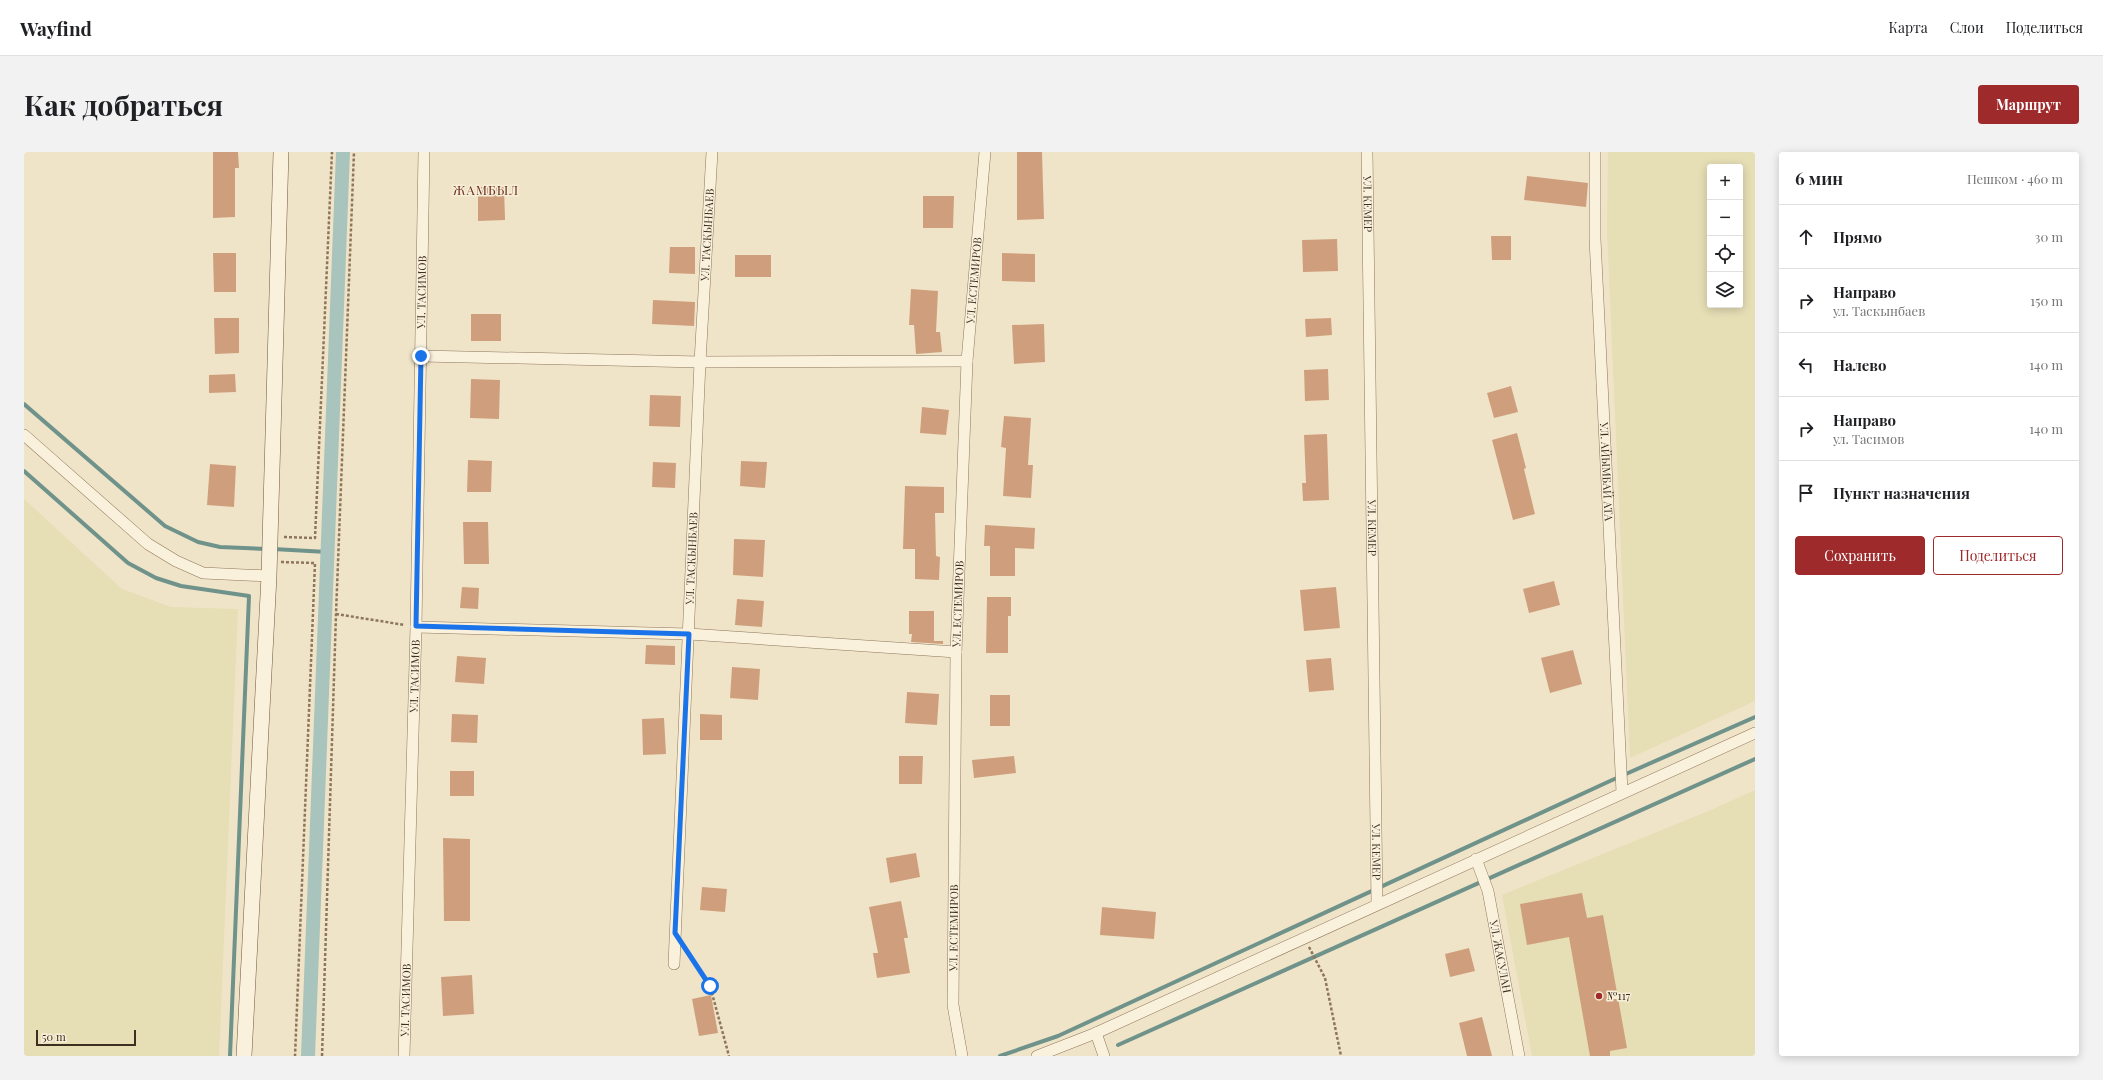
<!DOCTYPE html>
<html lang="ru">
<meta charset="utf-8">
<style>
body{margin:0;font-family:"Playfair Display",serif;background:#f2f2f2;color:#202124}
.controls{position:absolute;right:12px;top:12px;display:grid;overflow:hidden;border-radius:4px;box-shadow:0 2px 10px #0003}
.controls button{width:36px;height:36px;display:grid;place-items:center;padding:0;border:0;border-bottom:1px solid #e0e0e0;background:#fff;color:#202124;font:20px sans-serif}
.scale{position:absolute;left:12px;bottom:10px;width:100px;box-sizing:border-box;padding-left:4px;border:2px solid #3d2e20;border-top:0;font-size:11px;line-height:14px;white-space:nowrap;color:#3d2e20;-webkit-text-stroke:3px #f7eed8;paint-order:stroke}
.stop{position:absolute;width:12px;height:12px;margin:-9px;border:3px solid #1a73e8;border-radius:50%;background:#fff}
.stop.end{background:#1a73e8;border-color:#fff;box-shadow:0 1px 4px #0008}
.list{margin:0;padding:0;list-style:none}
h2{display:flex;justify-content:space-between;align-items:center;height:52px;margin:0;padding:0 16px;font-size:17px}
h2 small{font-size:13px;font-weight:400;color:#757577}
.list li{display:grid;grid-template-columns:26px 1fr auto;gap:12px;align-items:center;box-sizing:border-box;height:64px;padding:0 16px;border-top:1px solid #e0e0e0}
.list b{display:block;font-size:15px;white-space:nowrap}
.list p{margin:0;font-size:13px;white-space:nowrap;color:#757577}
.list em{font-size:13px;font-style:normal;color:#757577}
.actions{display:flex;gap:8px;padding:12px 16px}
.actions a{flex:1;padding:9px 0;border:1px solid #9e2a2b;border-radius:4px;text-align:center;font-size:14px;color:#9e2a2b}
.actions .main{background:#9e2a2b;color:#fff}
.icon{flex:none;width:22px;height:22px;fill:none;stroke:currentColor;stroke-width:2;stroke-linecap:round;stroke-linejoin:round}
.map{position:relative;flex:none;width:1731px;height:904px;overflow:hidden;border-radius:4px}
header{display:flex;align-items:center;gap:24px;box-sizing:border-box;height:56px;padding:0 20px;background:#fff;border-bottom:1px solid #e0e0e0}
header strong{font-size:19px}
nav{display:flex;gap:22px;margin-inline-start:auto;font-size:14px}
.intro{display:flex;align-items:center;justify-content:space-between;box-sizing:border-box;height:96px;padding:0 24px}
h1{margin:0;font-size:28px}
.button{padding:10px 18px;border-radius:4px;background:#9e2a2b;color:#fff;font-size:14px;font-weight:700}
main{display:flex;gap:24px;padding:0 24px}
aside{flex:1;background:#fff;border-radius:4px;box-shadow:0 2px 10px #0003}
.map>svg:first-child{display:block}
.farmland{fill:#e6deb5;fill-rule:evenodd}
.lines{fill:none;stroke-linecap:round;stroke-linejoin:round}
.stream{stroke:#6f938a;stroke-width:4}
.canal{stroke:#a9c4bc;stroke-width:14}
.building{fill:#cf9f7d}
.minor-casing{stroke:#8d765c;stroke-width:12}
.secondary-casing{stroke:#6f573f;stroke-width:16}
.path{stroke:#8d765c;stroke-width:2.5;stroke-dasharray:3 2;stroke-linecap:butt}
.minor{stroke:#faf1dc;stroke-width:11}
.secondary{stroke:#faf1dc;stroke-width:15}
.route{stroke:#1a73e8;stroke-width:5}
.poi-dot{fill:#9e2a2b;stroke:#f7eed8;stroke-width:1.5}
.labels{text-anchor:middle;stroke-width:3;stroke-linejoin:round;paint-order:stroke}
.street-label{font-size:11px;fill:#3d2e20;stroke:#f7eed8}
.poi-label{font-size:11px;fill:#3d2e20;stroke:#f7eed8;text-anchor:start}
.quarter-label{font-size:13px;letter-spacing:1px;fill:#6b2e1e;stroke:#f7eed8}
</style>
<header>
<strong>Wayfind</strong>
<nav><a>Карта</a><a>Слои</a><a>Поделиться</a></nav>
</header>
<div class="intro"><h1>Как добраться</h1><a class="button">Маршрут</a></div>
<main>
<div class="map">
<svg width="1731" height="904" viewBox="0 0 1731 904">
<rect width="100%" height="100%" fill="#f0e4c8"/>
<g class="farmland">
<path d="M 1584,0 L 1731,0 L 1731,549 L 1606,606 L 1583,79 ZM 1686,15 L 1716,15 L 1716,153 L 1686,153 Z"/>
<polygon points="0,347 98,437 147,455 214,457 195,904 0,904"/>
<polygon points="1731,638 1731,904 1508,904 1478,743 1687,658"/>
</g>
<g class="lines">
<g class="stream">
<polyline points="0,252 141,374 174,390 196,395 242,397"/>
<polyline points="0,319 104,411 132,426 157,434 225,444 206,904"/>
<polyline points="249,397 303,400"/>
<polyline points="1094,893 1731,607"/>
<polyline points="976,904 1034,884 1586,629 1731,565"/>
</g>
<polyline class="canal" points="284,904 319,0"/>
</g>
<g class="building">
<polygon points="189,0 214,0 215,16 211,16 211,65 189,66"/>
<polygon points="993,0 1018,0 1020,67 993,68"/>
<polygon points="1503,24 1564,31 1562,55 1500,48"/>
<polygon points="454,35 480,35 481,68 454,69"/>
<polygon points="899,44 930,44 929,76 899,76"/>
<polygon points="1467,84 1487,84 1487,108 1468,108"/>
<polygon points="1313,87 1314,119 1279,120 1278,88"/>
<polygon points="646,95 671,95 671,122 645,121"/>
<polygon points="189,101 212,101 212,140 190,140"/>
<polygon points="978,101 1011,102 1011,130 978,129"/>
<rect x="711" y="103" width="36" height="22"/>
<polygon points="887,137 914,139 912,180 916,180 918,200 892,202 890,173 885,173"/>
<polygon points="629,148 671,150 670,174 628,172"/>
<rect x="447" y="162" width="30" height="27"/>
<polygon points="190,166 215,166 215,201 191,202"/>
<polygon points="1307,166 1308,183 1282,185 1281,167"/>
<polygon points="1020,172 1021,210 990,212 988,173"/>
<polygon points="1304,217 1305,248 1281,249 1280,218"/>
<polygon points="211,222 212,240 185,241 185,223"/>
<polygon points="447,227 476,228 475,267 446,266"/>
<polygon points="1487,234 1494,260 1470,266 1463,241"/>
<polygon points="626,243 657,244 656,275 625,274"/>
<polygon points="898,255 925,258 922,283 896,281"/>
<polygon points="980,264 1007,266 1004,313 1009,313 1007,346 979,344 982,296 977,295"/>
<polygon points="1493,281 1502,316 1500,317 1511,362 1489,368 1468,288"/>
<polygon points="1303,282 1305,348 1279,349 1278,331 1282,331 1280,283"/>
<polygon points="444,308 468,309 467,340 443,340"/>
<polygon points="717,309 743,310 741,336 716,334"/>
<polygon points="629,310 652,311 651,336 628,335"/>
<polygon points="186,312 212,314 210,355 183,353"/>
<polygon points="881,334 920,335 920,361 911,361 912,404 916,405 915,428 891,427 891,397 879,397"/>
<polygon points="439,370 464,370 465,412 440,412"/>
<polygon points="961,373 1011,376 1010,397 991,396 991,424 966,424 966,394 960,394"/>
<polygon points="710,387 741,388 739,425 709,423"/>
<polygon points="1530,429 1536,453 1505,461 1499,437"/>
<polygon points="438,435 455,436 454,457 436,456"/>
<polygon points="1312,435 1316,476 1280,479 1276,438"/>
<polygon points="963,445 987,445 987,464 984,464 984,501 962,501"/>
<polygon points="713,447 740,449 738,475 711,473"/>
<polygon points="885,459 910,459 910,489 919,489 919,492 887,490 888,482 885,482"/>
<polygon points="622,493 651,494 651,513 621,512"/>
<polygon points="1549,498 1558,532 1526,541 1517,506"/>
<polygon points="433,504 462,506 460,532 431,530"/>
<polygon points="1307,506 1310,538 1285,540 1282,508"/>
<polygon points="708,515 736,517 734,548 706,546"/>
<polygon points="883,540 915,542 913,573 881,571"/>
<rect x="966" y="543" width="20" height="31"/>
<polygon points="428,562 454,563 453,591 427,590"/>
<polygon points="676,562 698,563 698,588 676,588"/>
<polygon points="640,566 642,602 619,603 618,567"/>
<polygon points="875,604 899,604 898,632 875,632"/>
<polygon points="990,604 992,621 950,626 948,608"/>
<rect x="426" y="619" width="24" height="25"/>
<polygon points="419,686 446,687 446,769 420,769"/>
<polygon points="892,701 896,725 866,731 862,706"/>
<polygon points="678,735 703,737 701,760 676,758"/>
<polygon points="1558,741 1563,766 1579,763 1603,896 1586,899 1586,904 1566,904 1545,785 1503,793 1496,752"/>
<polygon points="877,749 884,786 880,786 886,821 853,826 849,801 854,801 845,755"/>
<polygon points="1078,755 1132,760 1130,787 1076,783"/>
<polygon points="1445,796 1451,819 1426,825 1421,802"/>
<polygon points="448,823 450,862 419,864 417,825"/>
<polygon points="687,843 694,881 675,884 668,847"/>
<polygon points="1458,865 1468,904 1443,904 1435,871"/>
</g>
<g class="lines">
<g class="minor-casing">
<g id="minor">
<path id="s1" d="M 1343,0 L 1353,752"/>
<path id="s2" d="M 1571,0 L 1571,87 L 1598,640"/>
<polyline points="397,204 676,210 943,209"/>
<polyline points="0,283 124,392 152,409 179,421 245,424"/>
<polyline points="392,475 665,482 932,500"/>
<path id="s3" d="M 1452,707 L 1464,739 L 1495,904"/>
<path id="s4" d="M 650,812 L 676,210 L 688,0"/>
<polyline points="1072,881 1080,904"/>
<path id="s5" d="M 380,904 L 392,475 L 400,0"/>
<path id="s6" d="M 938,904 L 929,853 L 932,500 L 943,209 L 961,0"/>
<polyline points="1013,904 1072,881 1731,581"/>
</g>
</g>
<g class="secondary-casing">
<polyline id="secondary" points="220,904 245,424 257,0"/>
</g>
<g class="path">
<polyline points="260,385 291,386 308,0"/>
<polyline points="257,410 291,411 271,904"/>
<polyline points="312,462 381,473"/>
<polyline points="1285,795 1301,826 1317,904"/>
<polyline points="662,798 686,834 705,904"/>
<polyline points="298,904 312,462 330,0"/>
</g>
<use href="#minor" class="minor"/>
<use href="#secondary" class="secondary"/>
</g>
<g class="lines">
<polyline class="route" points="397,204 392,474 665,482 651,781 686,834"/>
</g>
<circle class="poi-dot" cx="1575" cy="844" r="4"/>
<g class="labels">
<g class="street-label">
<text dy="4" stroke="none"><textPath href="#s1" startOffset="52">УЛ. КЕМЕР</textPath></text>
<text dy="4" stroke="none"><textPath href="#s4" startOffset="730">УЛ. ТАСКЫНБАЕВ</textPath></text>
<text dy="4" stroke="none"><textPath href="#s6" startOffset="777">УЛ. ЕСТЕМИРОВ</textPath></text>
<text dy="4" stroke="none"><textPath href="#s5" startOffset="764">УЛ. ТАСИМОВ</textPath></text>
<text dy="4" stroke="none"><textPath href="#s2" startOffset="320">УЛ. АЙЫМБАЙ АТА</textPath></text>
<text dy="4" stroke="none"><textPath href="#s1" startOffset="376">УЛ. КЕМЕР</textPath></text>
<text dy="4" stroke="none"><textPath href="#s4" startOffset="406">УЛ. ТАСКЫНБАЕВ</textPath></text>
<text dy="4" stroke="none"><textPath href="#s6" startOffset="453">УЛ. ЕСТЕМИРОВ</textPath></text>
<text dy="4" stroke="none"><textPath href="#s5" startOffset="380">УЛ. ТАСИМОВ</textPath></text>
<text dy="4" stroke="none"><textPath href="#s1" startOffset="700">УЛ. КЕМЕР</textPath></text>
<text dy="4" stroke="none"><textPath href="#s6" startOffset="129">УЛ. ЕСТЕМИРОВ</textPath></text>
<text dy="4" stroke="none"><textPath href="#s3" startOffset="101">УЛ. ЖАСУЛАН</textPath></text>
<text dy="4" stroke="none"><textPath href="#s5" startOffset="56">УЛ. ТАСИМОВ</textPath></text>
</g>
<g class="poi-label">
<text x="1583" y="848">№117</text>
</g>
<g class="quarter-label">
<text x="462" y="43">ЖАМБЫЛ</text>
</g>
</g>
</svg>
<div class="controls">
<button>+</button>
<button>−</button>
<button><svg class="icon" aria-label="locate" viewBox="0 0 24 24"><circle cx="12" cy="12" r="6"/><path d="M12 2v4M12 18v4M2 12h4M18 12h4"/></svg></button>
<button><svg class="icon" aria-label="layers" viewBox="0 0 24 24"><path d="M12 4l9 5-9 5-9-5zM3 14l9 5 9-5"/></svg></button>
</div>
<div class="scale">50 m</div>
<div class="stop" style="left:686px;top:834px"></div>
<div class="stop end" style="left:397px;top:204px"></div>
</div>
<aside>
<h2>6 мин<small>Пешком · 460 m</small></h2>
<ul class="list">
<li><svg class="icon" aria-label="ahead" viewBox="0 0 24 24"><path d="M12 20V5M6 11l6-6 6 6"/></svg><div><b>Прямо</b></div><em>30 m</em></li>
<li><svg class="icon" aria-label="right" viewBox="0 0 24 24"><path d="M7 20v-9h11M14 6l5 5-5 5"/></svg><div><b>Направо</b><p>ул. Таскынбаев</p></div><em>150 m</em></li>
<li><svg class="icon" aria-label="left" viewBox="0 0 24 24"><path d="M17 20v-9H6M10 6l-5 5 5 5"/></svg><div><b>Налево</b></div><em>140 m</em></li>
<li><svg class="icon" aria-label="right" viewBox="0 0 24 24"><path d="M7 20v-9h11M14 6l5 5-5 5"/></svg><div><b>Направо</b><p>ул. Тасимов</p></div><em>140 m</em></li>
<li><svg class="icon" aria-label="arrive" viewBox="0 0 24 24"><path d="M6 21V4h12l-3 4 3 4H6"/></svg><div><b>Пункт назначения</b></div></li>
</ul>
<div class="actions"><a class="main">Сохранить</a><a>Поделиться</a></div>
</aside>
</main>
